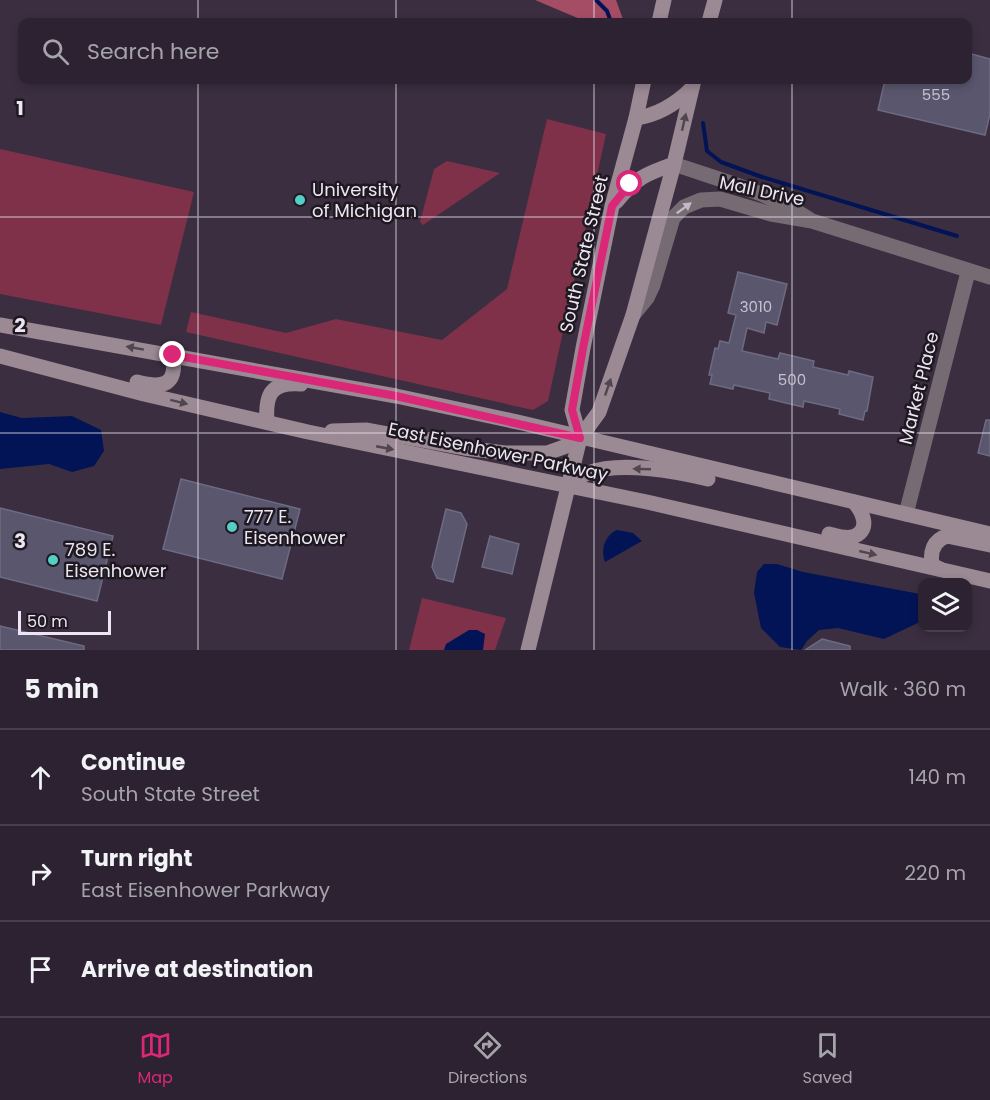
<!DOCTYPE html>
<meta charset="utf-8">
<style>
body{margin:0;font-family:Poppins,sans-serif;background:#342a39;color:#f1f3f6}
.controls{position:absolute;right:18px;bottom:18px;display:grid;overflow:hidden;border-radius:12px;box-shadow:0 3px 9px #0003}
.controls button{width:54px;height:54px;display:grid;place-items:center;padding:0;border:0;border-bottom:2px solid #483f4d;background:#2c2231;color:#f1f3f6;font:30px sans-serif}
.scale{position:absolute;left:18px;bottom:15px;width:93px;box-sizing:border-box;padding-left:6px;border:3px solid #ede5f1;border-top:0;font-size:16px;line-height:21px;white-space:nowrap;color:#ede5f1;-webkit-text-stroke:4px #1e1921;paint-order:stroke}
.stop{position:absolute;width:18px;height:18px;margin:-14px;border:4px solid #db2777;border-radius:50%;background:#fff}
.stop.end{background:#db2777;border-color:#fff;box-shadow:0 2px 6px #0008}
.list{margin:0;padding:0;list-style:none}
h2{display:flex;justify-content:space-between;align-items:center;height:78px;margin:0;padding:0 24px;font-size:26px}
h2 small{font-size:20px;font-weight:400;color:#a6a4ab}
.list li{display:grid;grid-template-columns:39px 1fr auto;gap:18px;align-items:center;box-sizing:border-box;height:96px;padding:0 24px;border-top:2px solid #483f4d}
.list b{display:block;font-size:22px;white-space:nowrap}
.list p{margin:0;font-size:20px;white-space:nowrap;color:#a6a4ab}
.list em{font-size:20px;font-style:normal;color:#a6a4ab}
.icon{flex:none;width:33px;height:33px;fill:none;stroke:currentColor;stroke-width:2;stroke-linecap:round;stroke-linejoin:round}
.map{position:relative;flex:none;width:990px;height:650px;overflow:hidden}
.search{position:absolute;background:#2c2231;box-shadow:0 3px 9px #0003;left:18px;right:18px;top:18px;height:66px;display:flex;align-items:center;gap:15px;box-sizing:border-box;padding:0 21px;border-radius:12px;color:#a6a4ab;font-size:22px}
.sheet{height:366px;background:#2c2231}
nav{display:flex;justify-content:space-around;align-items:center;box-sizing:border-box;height:84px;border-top:2px solid #483f4d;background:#2c2231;font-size:16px;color:#a6a4ab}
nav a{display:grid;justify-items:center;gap:3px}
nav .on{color:#db2777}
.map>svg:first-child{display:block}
.green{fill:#7e3148}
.forest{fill:#a64d66}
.water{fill:#021456}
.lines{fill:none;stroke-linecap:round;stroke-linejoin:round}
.stream{stroke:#021456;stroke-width:4}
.building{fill:#59566e;stroke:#6d6b83;stroke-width:1.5}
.minor{stroke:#766b72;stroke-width:15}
.secondary{stroke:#9b8994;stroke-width:15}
.oneway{fill:#50464f}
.oneway2{fill:#c3bac5}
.route{stroke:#db2777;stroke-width:8}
.grid{fill:none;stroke:#ede5f1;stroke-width:1.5;stroke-opacity:0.55}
.poi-dot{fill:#55cec5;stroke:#1e1921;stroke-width:2}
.labels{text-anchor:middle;stroke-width:5;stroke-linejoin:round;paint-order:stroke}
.number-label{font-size:15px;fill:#c8c1d0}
.poi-label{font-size:18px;fill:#ede5f1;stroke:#1e1921;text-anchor:start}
.street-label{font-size:18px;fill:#ede5f1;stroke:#1e1921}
.grid-label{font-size:20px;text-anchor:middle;font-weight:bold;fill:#ede5f1;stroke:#1e1921;stroke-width:5;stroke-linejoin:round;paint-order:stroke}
</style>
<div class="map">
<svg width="990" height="650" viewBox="0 0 990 650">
<rect width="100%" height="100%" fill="#3b2e41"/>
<g class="green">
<polygon points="547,119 606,134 548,401 533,410 186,332 191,312 286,333 336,319 442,340 507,289"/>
<polygon points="0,149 194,192 161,325 0,294"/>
<polygon points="447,161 500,173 423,225 420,222 434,169"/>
<polygon points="422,598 506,618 495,650 409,650"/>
</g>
<polygon class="forest" points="535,0 616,0 624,22 587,22"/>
<g class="water">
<polygon points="0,412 22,418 72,416 101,430 104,451 94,466 72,472 49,464 0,469"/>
<path d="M 617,530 L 633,533 L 642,541 L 605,562 C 600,550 605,535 617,530 Z"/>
<polygon points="764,564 777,564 803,572 920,594 922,598 922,621 884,639 838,628 819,630 807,641 801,650 780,647 761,628 754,593 757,572"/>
<polygon points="469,630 477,630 485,634 483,650 444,650 446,644"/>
</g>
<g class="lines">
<g class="stream">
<polyline points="596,0 607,11 611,22"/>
<polyline points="703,123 707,151 721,162 762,177 957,236"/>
</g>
</g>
<g class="building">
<polygon points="968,53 990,59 990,114 985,135 878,110 885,80 968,80"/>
<polygon points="738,272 787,284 777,325 766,322 764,333 747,328 742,351 778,359 780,353 814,361 813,367 848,375 849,371 873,377 867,411 865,411 863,420 839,414 840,409 804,401 803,407 769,399 770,393 734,385 733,389 710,384 712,375 709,375 715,348 718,349 720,341 729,343 736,315 728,313"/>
<polygon points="986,420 990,420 990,456 978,453"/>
<polygon points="181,479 300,509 282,579 163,549"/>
<polygon points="0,508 113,536 97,601 0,577"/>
<polygon points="446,509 461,513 467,524 453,582 437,578 432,567"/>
<polygon points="490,536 519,544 512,574 482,567"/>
<polygon points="0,626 84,646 84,650 0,650"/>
<polygon points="822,639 850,646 850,650 805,650"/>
</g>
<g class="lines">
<g class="minor">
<path d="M 674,164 C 720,180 768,192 809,219"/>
<polyline points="633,315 647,298 653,285 673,218 684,207 701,200 720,199 771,214 812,221 990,277"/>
<polyline points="906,514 968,272"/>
</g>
<g class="secondary">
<polyline points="659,22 664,0"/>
<polyline points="709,22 715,0"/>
<path d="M 636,118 C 659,115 676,104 692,88"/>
<path d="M 616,202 C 636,178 645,174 674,164"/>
<polyline points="0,325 396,396 522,423 990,534"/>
<polyline points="0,356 144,394 308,432 647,502 990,581"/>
<path d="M 137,382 C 164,389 177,385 173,355"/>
<path d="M 267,422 C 265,394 271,382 301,384"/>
<polyline points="332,431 367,430 464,448 505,453 547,453 564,447 580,438"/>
<polyline points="580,438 572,410 583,348 612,206 636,118 644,80"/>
<path d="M 569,485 C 575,481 581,475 588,473 C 620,461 675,471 708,479"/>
<path d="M 829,534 C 837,536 847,540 855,536 C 871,529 862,511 854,502"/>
<path d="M 940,569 L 932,565 C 930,552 933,540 947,536 L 990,545"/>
<polyline points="528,650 580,438 599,412 633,315 674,164 694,80"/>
</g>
</g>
<defs><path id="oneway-solid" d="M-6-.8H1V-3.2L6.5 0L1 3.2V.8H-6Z" transform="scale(1.5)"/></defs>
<g class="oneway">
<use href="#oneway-solid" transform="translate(684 122) rotate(-77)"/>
<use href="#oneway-solid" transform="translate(135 348) rotate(-170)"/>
<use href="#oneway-solid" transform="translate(608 387) rotate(-71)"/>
<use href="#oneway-solid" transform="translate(179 402) rotate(14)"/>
<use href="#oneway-solid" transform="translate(385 448) rotate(11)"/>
<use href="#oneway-solid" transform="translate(642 469) rotate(-178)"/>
<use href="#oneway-solid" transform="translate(868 553) rotate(13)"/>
</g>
<use class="oneway2" href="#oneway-solid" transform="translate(684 208) rotate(-36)"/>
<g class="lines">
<polyline class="route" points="173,355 396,396 580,438 572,410 583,348 612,206 630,184"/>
</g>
<path class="grid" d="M 198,0 L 198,22M 396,0 L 396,22M 594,0 L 594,22M 792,0 L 792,22M 198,80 L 198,650M 396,80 L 396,650M 594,80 L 594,650M 792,80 L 792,650M 0,217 L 990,217M 0,433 L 990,433"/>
<g class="poi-dot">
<circle cx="300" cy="200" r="6"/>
<circle cx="232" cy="527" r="6"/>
<circle cx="53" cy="560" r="6"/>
</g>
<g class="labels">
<g class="number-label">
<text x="936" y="100">555</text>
<text x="756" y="312">3010</text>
<text x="792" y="385">500</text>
</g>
<g class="poi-label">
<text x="312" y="196">University<tspan x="312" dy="21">of Michigan</tspan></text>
<text x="244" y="523">777 E.<tspan x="244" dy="21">Eisenhower</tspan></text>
<text x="65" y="556">789 E.<tspan x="65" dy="21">Eisenhower</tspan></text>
</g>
<g class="street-label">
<text transform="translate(762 191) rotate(12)" y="6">Mall Drive</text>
<text transform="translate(584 254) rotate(-77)" y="6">South State Street</text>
<text transform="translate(919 388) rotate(-76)" y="6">Market Place</text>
<text transform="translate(498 452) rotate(12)" y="6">East Eisenhower Parkway</text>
</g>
</g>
<g class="grid-label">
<text x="20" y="115">1</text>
<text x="20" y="332">2</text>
<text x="20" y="548">3</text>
</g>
</svg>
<div class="controls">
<button><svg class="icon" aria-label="layers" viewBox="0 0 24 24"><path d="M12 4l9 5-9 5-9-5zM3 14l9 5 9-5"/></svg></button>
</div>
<div class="scale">50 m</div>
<div class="stop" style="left:630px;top:184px"></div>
<div class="stop end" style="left:173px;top:355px"></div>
<div class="search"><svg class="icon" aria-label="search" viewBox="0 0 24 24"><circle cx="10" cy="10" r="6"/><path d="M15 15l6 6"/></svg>Search here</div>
</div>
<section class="sheet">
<h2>5 min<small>Walk · 360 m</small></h2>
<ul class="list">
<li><svg class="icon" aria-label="ahead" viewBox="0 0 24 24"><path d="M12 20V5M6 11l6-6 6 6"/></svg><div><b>Continue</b><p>South State Street</p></div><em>140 m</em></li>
<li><svg class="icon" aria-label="right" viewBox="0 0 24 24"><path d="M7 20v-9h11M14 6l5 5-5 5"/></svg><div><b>Turn right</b><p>East Eisenhower Parkway</p></div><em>220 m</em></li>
<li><svg class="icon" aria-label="arrive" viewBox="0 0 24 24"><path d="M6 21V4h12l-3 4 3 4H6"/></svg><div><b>Arrive at destination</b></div></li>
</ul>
</section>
<nav>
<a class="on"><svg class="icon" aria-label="map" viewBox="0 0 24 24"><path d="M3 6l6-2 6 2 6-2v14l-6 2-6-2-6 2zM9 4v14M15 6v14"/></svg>Map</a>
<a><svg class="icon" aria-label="directions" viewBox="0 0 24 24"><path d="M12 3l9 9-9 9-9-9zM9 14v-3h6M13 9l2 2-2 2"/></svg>Directions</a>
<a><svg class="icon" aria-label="saved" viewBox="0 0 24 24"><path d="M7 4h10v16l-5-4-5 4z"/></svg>Saved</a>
</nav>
